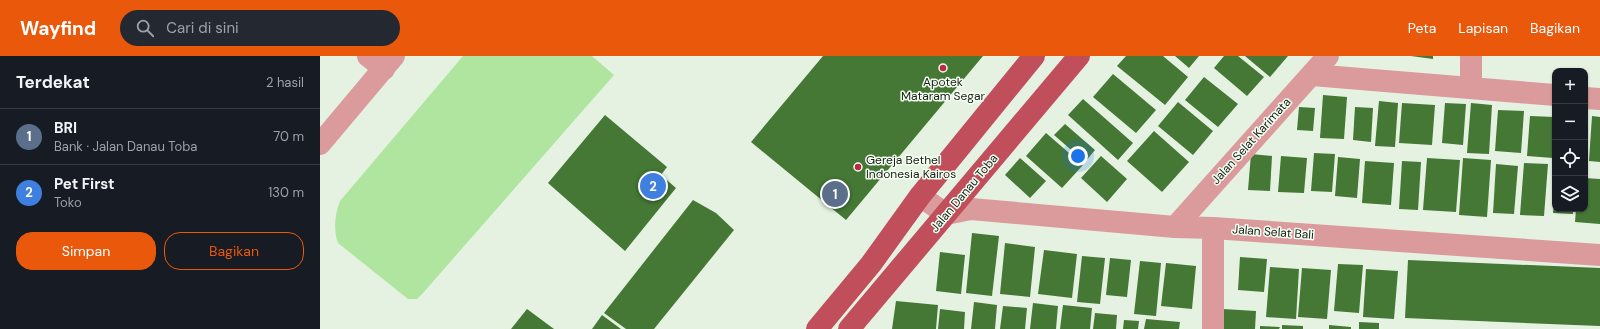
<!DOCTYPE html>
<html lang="id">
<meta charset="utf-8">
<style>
body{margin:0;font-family:"DM Sans",sans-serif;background:#242831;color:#f1f3f6}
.controls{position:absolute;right:12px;top:12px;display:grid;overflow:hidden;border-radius:8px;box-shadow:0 1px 3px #0004}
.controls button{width:36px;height:36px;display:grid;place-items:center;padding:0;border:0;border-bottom:1px solid #363941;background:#171b24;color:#f1f3f6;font:20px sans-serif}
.you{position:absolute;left:758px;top:100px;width:14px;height:14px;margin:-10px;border:3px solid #fff;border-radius:50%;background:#1a73e8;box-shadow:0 0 0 6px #1a73e833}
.badge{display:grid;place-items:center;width:26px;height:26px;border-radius:50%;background:#ea580c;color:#fff;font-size:13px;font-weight:700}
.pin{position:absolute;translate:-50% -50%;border:2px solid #fff;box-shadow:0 1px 4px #0006}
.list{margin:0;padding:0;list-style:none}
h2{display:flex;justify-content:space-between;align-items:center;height:52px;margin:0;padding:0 16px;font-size:17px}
h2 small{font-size:13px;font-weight:400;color:#9ea1a6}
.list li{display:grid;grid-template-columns:26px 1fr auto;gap:12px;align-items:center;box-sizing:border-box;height:56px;padding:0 16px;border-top:1px solid #363941}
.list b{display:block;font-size:15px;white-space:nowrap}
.list p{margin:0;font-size:13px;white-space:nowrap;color:#9ea1a6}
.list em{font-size:13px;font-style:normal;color:#9ea1a6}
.actions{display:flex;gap:8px;padding:12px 16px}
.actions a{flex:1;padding:9px 0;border:1px solid #ea580c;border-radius:16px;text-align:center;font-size:14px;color:#ea580c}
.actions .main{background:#ea580c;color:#fff}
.icon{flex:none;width:22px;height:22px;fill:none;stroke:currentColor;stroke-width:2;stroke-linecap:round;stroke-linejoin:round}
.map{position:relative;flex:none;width:1280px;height:273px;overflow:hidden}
header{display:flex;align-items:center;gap:24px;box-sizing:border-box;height:56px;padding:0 20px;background:#ea580c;color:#fff}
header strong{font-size:19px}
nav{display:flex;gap:22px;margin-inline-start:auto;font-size:14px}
.search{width:280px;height:36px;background:#242831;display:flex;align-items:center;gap:10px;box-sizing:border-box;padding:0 14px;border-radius:22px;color:#9ea1a6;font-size:15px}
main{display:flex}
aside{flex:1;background:#171b24}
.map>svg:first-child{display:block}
.green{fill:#b0e5a0}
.building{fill:#457735}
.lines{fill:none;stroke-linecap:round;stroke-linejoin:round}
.minor{stroke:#db9b9d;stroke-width:22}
.major{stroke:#c04f5b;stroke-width:22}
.poi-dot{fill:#ba2944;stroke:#f4fff1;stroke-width:1.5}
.labels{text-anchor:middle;stroke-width:3;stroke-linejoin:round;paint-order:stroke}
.poi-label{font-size:12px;fill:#191d17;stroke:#f4fff1}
.street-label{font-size:12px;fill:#191d17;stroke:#f4fff1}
</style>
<header>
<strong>Wayfind</strong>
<div class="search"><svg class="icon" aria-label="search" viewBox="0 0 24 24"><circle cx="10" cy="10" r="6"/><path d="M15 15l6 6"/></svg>Cari di sini</div>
<nav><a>Peta</a><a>Lapisan</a><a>Bagikan</a></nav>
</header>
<main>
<aside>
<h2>Terdekat<small>2 hasil</small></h2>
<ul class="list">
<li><span class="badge" style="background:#5c6f8a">1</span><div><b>BRI</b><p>Bank · Jalan Danau Toba</p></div><em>70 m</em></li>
<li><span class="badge" style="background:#3f7fe0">2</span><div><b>Pet First</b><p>Toko</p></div><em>130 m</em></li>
</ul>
<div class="actions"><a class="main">Simpan</a><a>Bagikan</a></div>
</aside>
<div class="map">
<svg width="1280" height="273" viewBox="0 0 1280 273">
<rect width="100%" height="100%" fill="#e5f2e1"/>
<path class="green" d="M 143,0 L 272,0 L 294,19 L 103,237 L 97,243 L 88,243 L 18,187 C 13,173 15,158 20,145 Z"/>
<g class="building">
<polygon points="503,0 663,0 526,164 431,86"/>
<polygon points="806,0 843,0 868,21 845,49 797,10"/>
<polygon points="855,0 879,0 869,12"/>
<polygon points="904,0 918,0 944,21 927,40 894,12"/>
<polygon points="925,0 968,0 950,21"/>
<polygon points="1091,0 1113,0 1113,3"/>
<polygon points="793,18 836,54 816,77 773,41"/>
<polygon points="884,21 918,48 898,71 865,44"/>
<polygon points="1003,39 1027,41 1024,83 1000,82"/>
<polygon points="763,43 813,87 798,104 748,59"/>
<polygon points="1059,45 1078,47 1075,91 1055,90"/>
<polygon points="858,46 893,75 873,99 838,70"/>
<polygon points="1082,47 1115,49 1112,89 1079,87"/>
<polygon points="1125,47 1146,48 1143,89 1122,87"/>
<polygon points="1151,47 1172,49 1169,98 1147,97"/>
<polygon points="979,51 995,52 993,75 977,74"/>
<polygon points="1035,51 1053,52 1051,86 1033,84"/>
<polygon points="1178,54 1204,55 1201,97 1175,95"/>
<polygon points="285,59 347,111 341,119 356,132 305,195 228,127"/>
<polygon points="1210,60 1235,61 1233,102 1207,100"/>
<polygon points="1272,60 1280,61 1280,106 1269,105"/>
<polygon points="1265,61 1268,62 1266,86 1265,86"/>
<polygon points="745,68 775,94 765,106 734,79"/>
<polygon points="834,75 869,106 842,136 807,105"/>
<polygon points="726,77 763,109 742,132 706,100"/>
<polygon points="994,97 1015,98 1012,136 991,135"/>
<polygon points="931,98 952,100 950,135 928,134"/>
<polygon points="781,100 807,123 787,146 761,122"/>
<polygon points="961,100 987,102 984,137 958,136"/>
<polygon points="1018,101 1040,103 1037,142 1015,140"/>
<polygon points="700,102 726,125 710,142 685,119"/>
<polygon points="1107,102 1140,104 1136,156 1103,154"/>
<polygon points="1143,102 1171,104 1167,161 1139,159"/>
<polygon points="1045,105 1074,107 1071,149 1042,147"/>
<polygon points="1082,105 1101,106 1098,154 1079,153"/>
<polygon points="1204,107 1228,108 1224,160 1200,159"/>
<polygon points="1176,108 1198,110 1194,158 1173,157"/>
<polygon points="1265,122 1280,123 1280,168 1255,166 1256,153 1265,153"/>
<polygon points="373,144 396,157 414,174 334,273 306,273 284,257"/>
<polygon points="1234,145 1235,153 1253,153 1253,158 1233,157"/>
<polygon points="652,177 679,180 672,240 646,237"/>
<polygon points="685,187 715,191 710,241 680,238"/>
<polygon points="724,194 757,198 752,242 718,238"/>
<polygon points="620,196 645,199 641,238 616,235"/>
<polygon points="762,200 785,202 780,248 757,246"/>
<polygon points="920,201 947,203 944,236 918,234"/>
<polygon points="790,202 811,204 807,241 786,239"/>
<polygon points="1088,204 1280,212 1280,270 1085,262"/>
<polygon points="820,205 841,207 836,260 814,258"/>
<polygon points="846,207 876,210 872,253 841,250"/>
<polygon points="1018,208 1043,209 1039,257 1014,255"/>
<polygon points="950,211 979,213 976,263 946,261"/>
<polygon points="982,212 1011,214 1007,263 978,261"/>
<polygon points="1046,213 1078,215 1074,263 1043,261"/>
<polygon points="576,245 618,249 616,273 572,273"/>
<polygon points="654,246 677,249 675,273 651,273"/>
<polygon points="713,247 738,250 736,273 710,273"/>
<polygon points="743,249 772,252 770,273 740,273"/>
<polygon points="683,250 707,252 705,273 680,273"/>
<polygon points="207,253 234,273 191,273"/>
<polygon points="620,253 645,256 644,273 618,273"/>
<polygon points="903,253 936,255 935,273 902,273"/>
<polygon points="775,257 797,259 796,273 773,273"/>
<polygon points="282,259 301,273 272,273"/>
<polygon points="826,263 860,266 859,273 824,273"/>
<polygon points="804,264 819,265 818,273 803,273"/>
<polygon points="1039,266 1059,267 1059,273 1039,273"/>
<polygon points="962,269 983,270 983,273 962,273"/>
<polygon points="1009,269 1031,271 1031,273 1009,273"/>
<polygon points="940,270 960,271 959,273 940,273"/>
</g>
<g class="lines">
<g class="minor">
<polyline points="48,0 64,13"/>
<polyline points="1151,0 1151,31"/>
<polyline points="992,19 1235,39"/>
<polyline points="1265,42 1280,43"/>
<polyline points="0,88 74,0"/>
<polyline points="600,140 626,158 651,153 855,171 893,172 1280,199"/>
<polyline points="855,171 1008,0"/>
<polyline points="893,273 893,172"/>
</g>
<g class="major">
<polyline points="497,273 551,208 600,140 714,0"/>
<polyline points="529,273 759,0"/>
</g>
</g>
<g class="poi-dot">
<circle cx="623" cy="12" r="4"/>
<circle cx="538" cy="111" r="4"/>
</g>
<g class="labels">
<g class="poi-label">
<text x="623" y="30">Apotek<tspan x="623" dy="14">Mataram Segar</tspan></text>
<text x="546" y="108" text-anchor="start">Gereja Bethel<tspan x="546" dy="14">Indonesia Kairos</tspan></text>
</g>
<g class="street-label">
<text transform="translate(931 85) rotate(-48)" y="4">Jalan Selat Karimata</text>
<text transform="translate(644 137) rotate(-50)" y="4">Jalan Danau Toba</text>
<text transform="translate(953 176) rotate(4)" y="4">Jalan Selat Bali</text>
</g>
</g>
</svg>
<div class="controls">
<button>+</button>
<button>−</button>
<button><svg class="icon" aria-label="locate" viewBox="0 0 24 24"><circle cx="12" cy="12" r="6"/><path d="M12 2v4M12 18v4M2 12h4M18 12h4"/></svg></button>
<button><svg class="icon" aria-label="layers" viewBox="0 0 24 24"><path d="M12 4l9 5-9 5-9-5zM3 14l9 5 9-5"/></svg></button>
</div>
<div class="you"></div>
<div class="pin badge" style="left:515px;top:138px;background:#5c6f8a">1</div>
<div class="pin badge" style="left:333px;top:130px;background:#3f7fe0">2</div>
</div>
</main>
